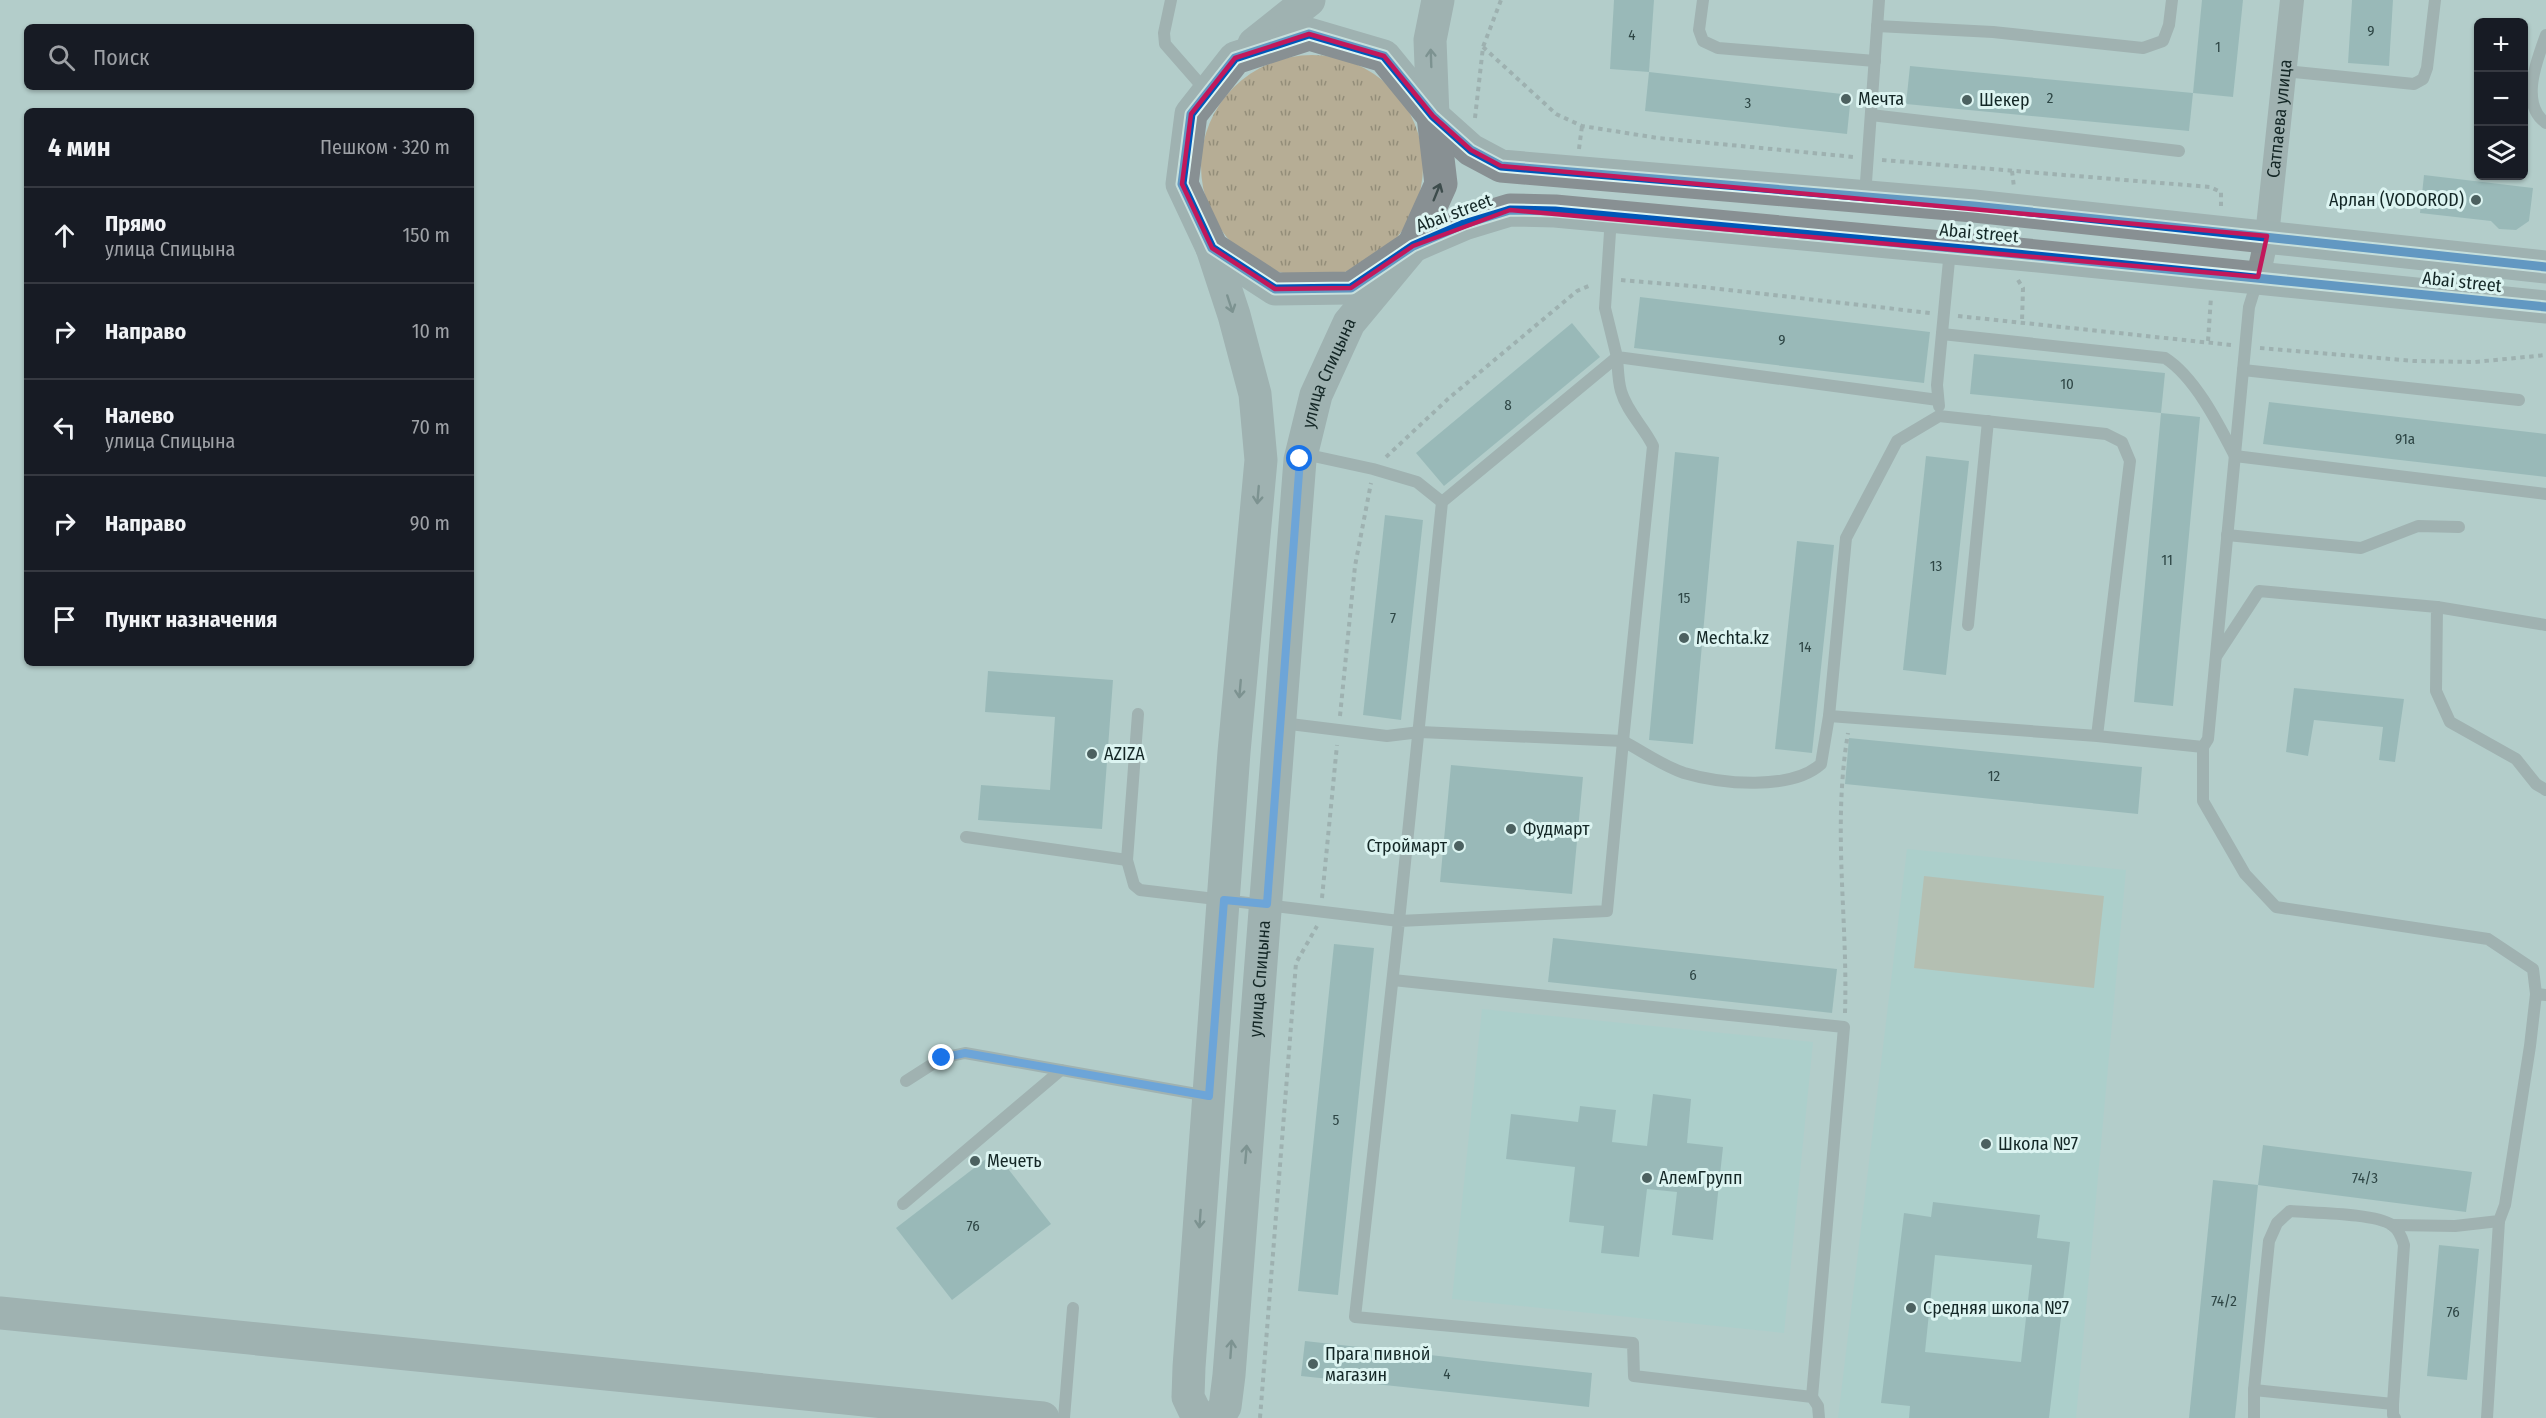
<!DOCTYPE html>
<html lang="ru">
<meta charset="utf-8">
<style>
body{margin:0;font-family:"Fira Sans Condensed",sans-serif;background:#20242c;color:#f1f3f6}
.controls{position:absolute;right:18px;top:18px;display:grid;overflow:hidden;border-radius:9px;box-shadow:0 2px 4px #0004}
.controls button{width:54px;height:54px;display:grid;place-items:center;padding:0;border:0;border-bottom:2px solid #363941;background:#171b24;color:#f1f3f6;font:30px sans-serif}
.stop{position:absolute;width:18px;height:18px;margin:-14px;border:4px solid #1a73e8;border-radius:50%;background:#fff}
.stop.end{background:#1a73e8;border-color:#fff;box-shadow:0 2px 6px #0008}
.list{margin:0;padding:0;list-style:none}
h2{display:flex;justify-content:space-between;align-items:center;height:78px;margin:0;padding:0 24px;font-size:26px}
h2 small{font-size:20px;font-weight:400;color:#9ea1a6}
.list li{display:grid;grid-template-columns:39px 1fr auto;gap:18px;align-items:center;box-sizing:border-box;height:96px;padding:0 24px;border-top:2px solid #363941}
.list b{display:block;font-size:22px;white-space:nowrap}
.list p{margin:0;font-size:20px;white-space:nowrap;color:#9ea1a6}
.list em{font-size:20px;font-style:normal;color:#9ea1a6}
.icon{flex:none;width:33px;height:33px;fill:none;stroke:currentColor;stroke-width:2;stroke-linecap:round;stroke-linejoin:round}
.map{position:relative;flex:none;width:2546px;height:1418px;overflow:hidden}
.search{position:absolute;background:#171b24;box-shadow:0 2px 4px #0004;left:24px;top:24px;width:450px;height:66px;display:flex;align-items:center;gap:15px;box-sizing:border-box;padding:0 21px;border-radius:9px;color:#9ea1a6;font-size:22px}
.panel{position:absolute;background:#171b24;box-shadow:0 2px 4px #0004;left:24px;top:108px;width:450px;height:558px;border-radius:9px}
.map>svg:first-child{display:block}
.built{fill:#a5d0cd}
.grass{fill:url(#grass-tufts)}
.park{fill:#b6ad95}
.building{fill:#7ba1a3;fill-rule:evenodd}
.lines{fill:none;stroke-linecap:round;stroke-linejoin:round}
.path{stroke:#858e90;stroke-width:4;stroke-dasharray:4.5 4.5;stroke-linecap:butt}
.lane{stroke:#8a9193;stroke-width:12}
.street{stroke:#8a9193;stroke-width:24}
.secondary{stroke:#889093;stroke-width:33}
.cycleway-casing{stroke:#dcf4f1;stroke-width:13}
.cycleway{stroke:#0057b8;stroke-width:9}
.oneway{stroke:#3d4c4c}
.route{stroke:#1a73e8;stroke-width:8}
.marked{fill:none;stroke:#c2185b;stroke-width:4.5;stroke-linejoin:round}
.poi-dot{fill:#4c6160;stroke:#dcf4f1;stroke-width:2}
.labels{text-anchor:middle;stroke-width:6;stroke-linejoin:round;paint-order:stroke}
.number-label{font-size:15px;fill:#2e4645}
.poi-label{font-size:18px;fill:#142726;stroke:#dcf4f1;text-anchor:start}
.street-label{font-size:18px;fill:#142726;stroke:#dcf4f1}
</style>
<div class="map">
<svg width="2546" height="1418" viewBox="0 0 2546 1418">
<defs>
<pattern id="grass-tufts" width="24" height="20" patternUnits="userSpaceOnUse" patternTransform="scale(1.5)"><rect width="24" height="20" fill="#b6ad95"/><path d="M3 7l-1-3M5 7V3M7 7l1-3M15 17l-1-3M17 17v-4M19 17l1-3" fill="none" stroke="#938d79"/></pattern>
</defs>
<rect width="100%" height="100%" fill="#b3cdcb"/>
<g class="built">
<polygon points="1907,849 2126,870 2076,1418 1838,1418"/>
<polygon points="1482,1009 1813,1042 1784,1333 1452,1299"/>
</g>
<circle class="grass" cx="1312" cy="166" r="111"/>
<polygon class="park" points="1924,876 2104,896 2094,988 1914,968"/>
<g class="building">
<polygon points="1614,0 1654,0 1649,72 1610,69"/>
<polygon points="2202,0 2243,0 2233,97 2193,93"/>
<polygon points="2352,0 2393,0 2389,66 2348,63"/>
<polygon points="1910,66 2193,93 2189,131 1906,104"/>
<polygon points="1649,72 1851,95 1847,134 1645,111"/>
<polygon points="2424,175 2533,188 2529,221 2516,230 2499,229 2491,221 2420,213"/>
<polygon points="1640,297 1930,332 1924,383 1634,348"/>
<polygon points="1572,323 1600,357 1444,486 1416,453"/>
<polygon points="1974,354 2165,373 2161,413 1970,394"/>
<polygon points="2269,402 2546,434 2546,477 2263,444"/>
<polygon points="2161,413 2200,417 2173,706 2134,702"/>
<polygon points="1675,452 1719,457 1693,744 1649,740"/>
<polygon points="1926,456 1969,461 1946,675 1903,670"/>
<polygon points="1385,515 1423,520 1401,720 1363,715"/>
<polygon points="1797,541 1834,545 1812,753 1775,749"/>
<polygon points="988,671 1113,680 1102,829 978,820 981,785 1050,790 1055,717 985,712"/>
<polygon points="2294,688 2404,699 2395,762 2379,760 2383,727 2314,720 2308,756 2286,752"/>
<polygon points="1849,738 2142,767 2138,814 1845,784"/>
<polygon points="1451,765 1583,777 1572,894 1440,882"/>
<polygon points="1553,938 1837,969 1832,1013 1548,982"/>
<polygon points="1334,944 1374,948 1338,1295 1298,1291"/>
<polygon points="1653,1094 1691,1099 1687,1143 1723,1147 1713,1240 1672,1235 1677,1192 1647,1189 1639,1257 1601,1253 1604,1226 1569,1222 1575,1167 1506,1159 1511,1114 1578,1122 1580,1106 1616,1110 1612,1142 1647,1146"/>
<polygon points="2263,1145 2472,1172 2466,1212 2258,1185"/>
<polygon points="995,1152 1051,1224 952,1300 896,1228"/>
<polygon points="2213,1180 2258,1185 2235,1418 2189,1418"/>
<path d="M 1933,1202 L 2040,1215 L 2037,1238 L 2070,1242 L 2049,1418 L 1909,1418 L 1910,1406 L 1881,1403 L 1904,1213 L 1931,1217 ZM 1935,1255 L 2032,1265 L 2021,1362 L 1925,1352 Z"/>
<polygon points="2439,1245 2479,1249 2467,1380 2427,1376"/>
<polygon points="1305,1341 1592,1373 1589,1407 1301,1376"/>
</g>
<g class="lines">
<g class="path">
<polyline points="1483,47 1556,114 1582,126 1658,138 1854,157"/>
<polyline points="1475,118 1483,47 1501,0"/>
<polyline points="1579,149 1582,126"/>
<polyline points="1882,160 2210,187 2221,192 2221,206"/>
<polyline points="2012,171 2014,187"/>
<polyline points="1621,280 1703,287 1930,313"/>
<polyline points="2018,280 2023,288 2022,322"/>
<polyline points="1958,316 2231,345"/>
<polyline points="2208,341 2211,297"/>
<polyline points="2260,348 2414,361 2475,362 2546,355"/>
<polyline points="1386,457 1449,398 1577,291 1591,285"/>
<polyline points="1340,716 1355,566 1371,483"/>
<polyline points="1322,898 1337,745"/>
<path d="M 1845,1013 C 1848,918 1832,828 1848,733"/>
<polyline points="1260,1418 1296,963 1317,926"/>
</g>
<g class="lane">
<polyline points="1171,0 1164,33 1165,44 1207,92"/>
<polyline points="1703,0 1699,30 1703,41 1718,48 1875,61"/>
<polyline points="1877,26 1993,32 2143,48 2163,41 2169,25 2172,0"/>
<path d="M 2546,35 C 2537,60 2519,104 2546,123"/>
<polyline points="2285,71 2414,84 2423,79 2427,68 2435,0"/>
<polyline points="1871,115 2179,151"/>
<polyline points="1865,196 1879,0"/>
<polyline points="1611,217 1605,308 1617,357 1938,400"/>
<path d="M 1942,334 L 2165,358 C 2195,377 2219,425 2235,456 L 2546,494"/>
<polyline points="2243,370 2519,400"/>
<polyline points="1939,406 1937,385 1950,250"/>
<polyline points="1304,454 1373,469 1417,482 1442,502"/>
<polyline points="2227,535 2361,548 2418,526 2459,527"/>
<polyline points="2437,607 2546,625"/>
<polyline points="1968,625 1988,421"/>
<polyline points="2217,655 2259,591 2437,607 2436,691 2450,722 2516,759 2536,784 2546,790"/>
<polyline points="1138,714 1127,860 1134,885 1140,890 1399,921 1442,502 1617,357"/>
<path d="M 1282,723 L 1387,736 L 1420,732 L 1623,741 L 1653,446 C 1644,427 1627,412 1621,391 C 1618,381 1618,368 1617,357"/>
<polyline points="2097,736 2130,461 2122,442 2106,434 1939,416 1897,441 1846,538 1829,716 2097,736 2203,747 2208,739 2249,307 2258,278"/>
<polyline points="2203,747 2203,801 2245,874 2276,907 2488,939 2533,969 2536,994"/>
<polyline points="966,837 1127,860"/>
<polyline points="1393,980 1844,1027 1812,1397"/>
<polyline points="906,1081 942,1058 965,1053 1208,1096"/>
<polyline points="903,1204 1061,1070"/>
<polyline points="2392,1225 2455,1226 2499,1221 2505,1205 2530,1046 2536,994 2546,995"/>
<polyline points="2254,1390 2393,1404"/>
<polyline points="1064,1418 1073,1308"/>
<path d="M 1819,1418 L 1818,1406 L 1812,1397 L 1634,1376 L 1633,1343 L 1355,1317 L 1399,921 L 1607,911 L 1623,741 C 1642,751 1663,766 1684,773 C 1721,784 1791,791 1821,764 L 1829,716"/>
<path d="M 2254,1418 L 2254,1390 L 2269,1241 L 2277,1223 L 2290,1211 C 2313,1213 2375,1213 2392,1225 C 2398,1229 2402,1238 2404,1245 L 2393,1404 L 2393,1415 L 2395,1418"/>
<polyline points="2487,1418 2499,1221"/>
</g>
<path class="street" id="s1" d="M 2258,277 L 2267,236 L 2292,0"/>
<g class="secondary">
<polyline points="1254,44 1309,0"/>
<polyline points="2546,267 1974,206 1501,166 1471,150 1433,116 1384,56 1309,34 1235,58 1191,114 1182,184 1212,248 1275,289 1351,288 1413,246 1464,224 1510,210 1555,211 2017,254 2546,307"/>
<polyline points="0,1313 1043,1418"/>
<polyline points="1198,1418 1188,1397 1189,1367 1234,752 1261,460 1255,394 1234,315 1212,248"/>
<path id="s2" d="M 1216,1418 L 1225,1407 L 1229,1375 L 1300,460 L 1316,395 L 1349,323 L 1413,246 L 1441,184 L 1433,116 L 1430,40 L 1438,0"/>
</g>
<g class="cycleway-casing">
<polyline id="cycleway" points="2546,267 1974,206 1501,166 1471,150 1433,116 1384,56 1309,34 1235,58 1191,114 1182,184 1212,248 1275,289 1351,288 1413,246 1464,224 1510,210 1555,211 2017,254 2546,307"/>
</g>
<use href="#cycleway" class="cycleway"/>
</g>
<defs><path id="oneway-shaft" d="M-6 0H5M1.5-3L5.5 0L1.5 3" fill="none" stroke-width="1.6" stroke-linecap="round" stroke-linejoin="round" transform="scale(1.5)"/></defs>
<g class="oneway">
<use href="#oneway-shaft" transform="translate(1431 58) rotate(-92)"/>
<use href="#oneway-shaft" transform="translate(1437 192) rotate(-68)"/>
<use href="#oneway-shaft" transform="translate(1230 304) rotate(72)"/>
<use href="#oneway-shaft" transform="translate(1258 495) rotate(95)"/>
<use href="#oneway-shaft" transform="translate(1240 689) rotate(95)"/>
<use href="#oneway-shaft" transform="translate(1246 1154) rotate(-85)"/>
<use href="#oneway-shaft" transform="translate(1200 1219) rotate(94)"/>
<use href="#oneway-shaft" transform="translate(1231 1349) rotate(-86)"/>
</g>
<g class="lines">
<polyline class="route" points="942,1058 965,1053 1209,1096 1224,900 1267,904 1300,459"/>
</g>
<path d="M0 0H2546V1418H0ZM 1309,34 L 1384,56 L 1433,116 L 1471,150 L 1501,166 L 2267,236 L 2258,277 L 1510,210 L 1413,246 L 1351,288 L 1275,289 L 1212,248 L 1182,184 L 1191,114 L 1235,58 Z" fill="#b3cdcb" fill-opacity=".55" fill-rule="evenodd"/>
<path class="marked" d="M 1309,34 L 1384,56 L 1433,116 L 1471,150 L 1501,166 L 2267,236 L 2258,277 L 1510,210 L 1413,246 L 1351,288 L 1275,289 L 1212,248 L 1182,184 L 1191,114 L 1235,58 Z"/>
<g class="poi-dot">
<circle cx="1846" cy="99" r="6"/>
<circle cx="1967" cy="100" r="6"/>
<circle cx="2476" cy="200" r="6"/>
<circle cx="1684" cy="638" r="6"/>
<circle cx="1092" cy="754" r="6"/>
<circle cx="1511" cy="829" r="6"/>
<circle cx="1459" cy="846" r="6"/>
<circle cx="1986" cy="1144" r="6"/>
<circle cx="975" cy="1161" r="6"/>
<circle cx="1647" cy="1178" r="6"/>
<circle cx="1911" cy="1308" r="6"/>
<circle cx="1313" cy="1364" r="6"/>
</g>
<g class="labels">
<g class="number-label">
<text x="2371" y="36">9</text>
<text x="1632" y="40">4</text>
<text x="2218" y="52">1</text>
<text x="2050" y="103">2</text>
<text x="1748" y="108">3</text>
<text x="1782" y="345">9</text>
<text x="2067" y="389">10</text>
<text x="1508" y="410">8</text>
<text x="2405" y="444">91а</text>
<text x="2167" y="565">11</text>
<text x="1936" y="571">13</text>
<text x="1684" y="603">15</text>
<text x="1393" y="623">7</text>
<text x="1805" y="652">14</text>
<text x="1994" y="781">12</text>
<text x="1693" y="980">6</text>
<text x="1336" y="1125">5</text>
<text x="2365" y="1183">74/3</text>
<text x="973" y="1231">76</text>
<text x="2224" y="1306">74/2</text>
<text x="2453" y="1317">76</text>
<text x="1447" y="1379">4</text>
</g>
<g class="poi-label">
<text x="1858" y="105">Мечта</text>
<text x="1979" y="106">Шекер</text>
<text x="2464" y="206" text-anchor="end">Арлан (VODOROD)</text>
<text x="1696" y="644">Mechta.kz</text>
<text x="1104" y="760">AZIZA</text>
<text x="1523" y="835">Фудмарт</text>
<text x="1447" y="852" text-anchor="end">Строймарт</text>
<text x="1998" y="1150">Школа №7</text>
<text x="987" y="1167">Мечеть</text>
<text x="1659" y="1184">АлемГрупп</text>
<text x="1923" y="1314">Средняя школа №7</text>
<text x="1325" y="1360">Прага пивной<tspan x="1325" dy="21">магазин</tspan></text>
</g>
<g class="street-label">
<text dy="6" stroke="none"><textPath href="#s1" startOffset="160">Сатпаева улица</textPath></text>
<text transform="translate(1454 213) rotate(-20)" y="6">Abai street</text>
<text transform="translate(1979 233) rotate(5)" y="6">Abai street</text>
<text transform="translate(2462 282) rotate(6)" y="6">Abai street</text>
<text dy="6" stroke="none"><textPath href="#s2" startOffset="1056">улица Спицына</textPath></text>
<text dy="6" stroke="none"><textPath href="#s2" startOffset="444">улица Спицына</textPath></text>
</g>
</g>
</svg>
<div class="controls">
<button>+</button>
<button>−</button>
<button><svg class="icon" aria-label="layers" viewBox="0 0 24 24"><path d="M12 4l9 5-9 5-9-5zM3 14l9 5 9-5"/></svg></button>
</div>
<div class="stop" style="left:1300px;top:459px"></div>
<div class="stop end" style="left:942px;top:1058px"></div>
<div class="search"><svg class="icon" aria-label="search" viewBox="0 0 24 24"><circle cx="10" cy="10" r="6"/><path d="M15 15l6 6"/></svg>Поиск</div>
<section class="panel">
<h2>4 мин<small>Пешком · 320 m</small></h2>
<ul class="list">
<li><svg class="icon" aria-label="ahead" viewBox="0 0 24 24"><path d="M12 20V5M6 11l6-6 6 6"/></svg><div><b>Прямо</b><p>улица Спицына</p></div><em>150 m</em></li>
<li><svg class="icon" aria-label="right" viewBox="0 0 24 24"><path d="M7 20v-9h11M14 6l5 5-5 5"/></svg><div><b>Направо</b></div><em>10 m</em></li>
<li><svg class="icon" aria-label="left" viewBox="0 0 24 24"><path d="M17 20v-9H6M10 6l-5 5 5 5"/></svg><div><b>Налево</b><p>улица Спицына</p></div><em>70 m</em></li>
<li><svg class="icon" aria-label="right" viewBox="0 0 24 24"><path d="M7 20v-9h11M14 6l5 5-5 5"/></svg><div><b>Направо</b></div><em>90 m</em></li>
<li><svg class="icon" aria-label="arrive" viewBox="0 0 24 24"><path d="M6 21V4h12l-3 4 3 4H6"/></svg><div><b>Пункт назначения</b></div></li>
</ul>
</section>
</div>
